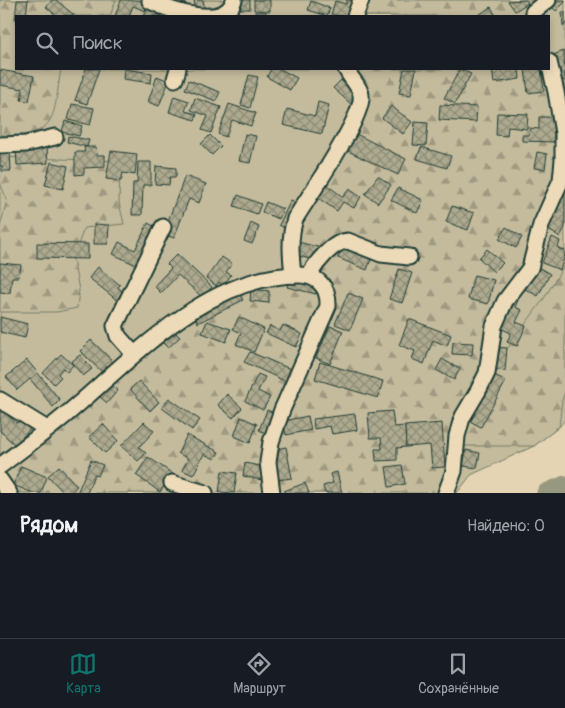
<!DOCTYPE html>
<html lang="ru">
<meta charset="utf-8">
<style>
body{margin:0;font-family:Pangolin,sans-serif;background:#242831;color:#f1f3f6}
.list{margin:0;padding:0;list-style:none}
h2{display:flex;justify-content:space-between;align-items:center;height:65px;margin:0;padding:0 20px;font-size:21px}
h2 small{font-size:16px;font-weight:400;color:#9ea1a6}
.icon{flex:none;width:28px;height:28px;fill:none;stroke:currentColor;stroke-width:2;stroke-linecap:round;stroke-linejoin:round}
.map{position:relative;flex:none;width:565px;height:493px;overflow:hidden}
.search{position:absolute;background:#171b24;box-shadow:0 2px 8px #0003;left:15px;right:15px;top:15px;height:55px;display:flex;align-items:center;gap:12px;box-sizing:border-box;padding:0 18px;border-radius:0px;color:#9ea1a6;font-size:19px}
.sheet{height:145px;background:#171b24}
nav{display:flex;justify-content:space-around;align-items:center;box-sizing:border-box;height:70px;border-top:1px solid #363941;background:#171b24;font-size:14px;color:#9ea1a6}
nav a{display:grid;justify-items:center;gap:2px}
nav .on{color:#0f766e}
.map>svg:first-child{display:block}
.grass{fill:#c4bb9d;stroke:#727c68;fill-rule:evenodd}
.forest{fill:url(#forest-firs);stroke:#727c68}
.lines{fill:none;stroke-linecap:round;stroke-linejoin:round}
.river{stroke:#979880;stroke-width:19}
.building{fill:url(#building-cross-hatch);stroke:#1f3d34}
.minor-casing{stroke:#1f3d34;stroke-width:19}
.minor{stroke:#eddab8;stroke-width:15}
</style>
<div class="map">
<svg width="565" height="493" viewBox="0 0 565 493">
<defs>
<pattern id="forest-firs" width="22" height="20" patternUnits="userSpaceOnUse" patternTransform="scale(1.25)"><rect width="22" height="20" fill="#c4bb9d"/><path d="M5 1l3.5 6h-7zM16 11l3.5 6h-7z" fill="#9f9981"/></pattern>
<pattern id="building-cross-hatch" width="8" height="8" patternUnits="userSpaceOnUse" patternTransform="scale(1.25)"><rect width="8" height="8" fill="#aeaa90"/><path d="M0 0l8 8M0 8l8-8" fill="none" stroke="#8d8c76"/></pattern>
</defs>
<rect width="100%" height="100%" fill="#e5d4b3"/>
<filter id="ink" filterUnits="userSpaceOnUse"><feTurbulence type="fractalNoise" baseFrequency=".02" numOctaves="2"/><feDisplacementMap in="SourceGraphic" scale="10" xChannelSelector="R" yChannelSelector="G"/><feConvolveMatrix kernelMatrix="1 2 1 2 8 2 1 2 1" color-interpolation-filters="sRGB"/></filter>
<g filter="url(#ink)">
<path class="grass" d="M 0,0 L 565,0 L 565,420 L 559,427 L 534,446 L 471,475 L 457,493 L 0,493 ZM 16,16 L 549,16 L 549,69 L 16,69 Z"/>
<g class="forest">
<path d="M 0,0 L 116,0 L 110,16 L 16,16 L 16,69 L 61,69 C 53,116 59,138 0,135 Z"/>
<polygon points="148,0 233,0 211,15"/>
<polygon points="359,0 535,0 532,4 536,16 352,16"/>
<polygon points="344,69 549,69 565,151 528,268 509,293 486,371 454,444 489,395 501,357 543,300 565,264 565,392 562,400 559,427 534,446 453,446 443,493 13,493 0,469 209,295 291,273 294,222 358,110"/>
<polygon points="0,157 120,161 119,203 124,224 84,228 73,259 79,290 77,308 57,312 0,312 0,227 7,200 0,183"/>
</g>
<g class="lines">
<polyline class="river" points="546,493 565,485"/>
</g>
<g class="building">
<polygon points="17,0 28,0 26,16 16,16 16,19 15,19"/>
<polygon points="52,0 56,0 74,15 57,16 46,7"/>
<polygon points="121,0 140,0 148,3 145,11 133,6 129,16 115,16"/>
<polygon points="164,0 178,0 186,3 184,10"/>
<polygon points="194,0 203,0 205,9 196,11"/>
<polygon points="240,0 250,0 250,9 239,9"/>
<polygon points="254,0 270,0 270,11 254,10"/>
<polygon points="347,0 354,0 350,16 331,15 335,1 346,4"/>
<polygon points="526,0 528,3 515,11 508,1"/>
<polygon points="554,0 565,0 565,2 556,11 549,4"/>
<polygon points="311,1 330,8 327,16 308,10"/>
<polygon points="150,2 173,16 144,16"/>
<polygon points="491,7 496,16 477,16"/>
<rect x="255" y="12" width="11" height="4"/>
<polygon points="562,12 565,12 565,26 563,26"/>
<polygon points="564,51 565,80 559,82 550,56"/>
<polygon points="86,69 99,69 87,104 75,100"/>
<polygon points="124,69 152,73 151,83 123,79"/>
<polygon points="271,69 280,69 297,78 290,90 267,77"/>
<polygon points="404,69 416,69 411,95 399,93"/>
<polygon points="460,69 471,74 455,104 444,98"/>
<polygon points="492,69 519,69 520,79 494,83"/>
<polygon points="525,69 541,69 544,91 528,93"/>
<polygon points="0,70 34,76 29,101 21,100 23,89 0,85"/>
<polygon points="249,75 258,77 250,108 241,105"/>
<polygon points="157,76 169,81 159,106 148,102"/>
<polygon points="189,80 220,92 216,101 185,89"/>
<polygon points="341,80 359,97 352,105 333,88"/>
<polygon points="174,96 189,101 185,111 197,114 195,120 169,112"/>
<polygon points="195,98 221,107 211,133 202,130 208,116 191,110"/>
<polygon points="318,102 329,105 322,134 283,125 287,109 315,116"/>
<polygon points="72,104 94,108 90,125 68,120"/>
<polygon points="229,104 256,113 251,126 232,120 226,137 218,134"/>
<polygon points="440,105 477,107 476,122 439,120"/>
<polygon points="391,106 412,122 403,134 382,118"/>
<polygon points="497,113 528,114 527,129 508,127 507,136 496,135"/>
<polygon points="539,117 554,117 554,142 522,141 522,135 529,135 530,128 539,129"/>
<polygon points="65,121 82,126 79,136 62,132"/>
<polygon points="415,122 428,123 426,146 413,145"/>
<polygon points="245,134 256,136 250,163 239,161"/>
<polygon points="356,134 406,159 398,175 348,151"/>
<polygon points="210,135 221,146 212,155 201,144"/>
<polygon points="68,136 89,140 87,147 67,142"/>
<polygon points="47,147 48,163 17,165 16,149"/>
<polygon points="84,147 96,147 97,155 105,155 105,167 84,168 84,174 75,175 75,152 85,152"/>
<polygon points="421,147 451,156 447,168 417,159"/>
<polygon points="0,151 10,151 11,171 2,171 2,166 0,166"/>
<polygon points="111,151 137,154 135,175 123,173 121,181 106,179"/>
<polygon points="537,152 547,154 545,169 534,168"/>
<polygon points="51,162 68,166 63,189 45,185"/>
<polygon points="138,162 151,162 151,185 143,185 142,215 132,215 133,183 137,183"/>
<polygon points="156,166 176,168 176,177 170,177 169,185 155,184"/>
<polygon points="185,176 206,184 199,203 189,199 174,238 163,234"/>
<polygon points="378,176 391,185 378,203 365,194"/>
<polygon points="327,185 343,197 349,189 361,197 354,208 343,202 337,211 318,198"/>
<polygon points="398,188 423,200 417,213 391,200"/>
<polygon points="565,189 565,227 560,237 543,227"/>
<polygon points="238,195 261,204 257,214 234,206"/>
<polygon points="291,200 300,204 288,230 279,225"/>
<polygon points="266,202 283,209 279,219 262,212"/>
<polygon points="452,206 474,213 468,230 446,222"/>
<polygon points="148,223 157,228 138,266 113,254 119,242 135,250"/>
<polygon points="251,223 259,227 252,244 244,241"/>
<polygon points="94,224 109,225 108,244 94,244"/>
<polygon points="506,227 522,237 516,248 499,239"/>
<polygon points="552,237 560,241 558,248 565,251 565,255 560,270 542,263"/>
<polygon points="298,242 318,247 314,260 295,255"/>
<polygon points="37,243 88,244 88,259 37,258"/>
<polygon points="344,243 373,254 367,270 338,258"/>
<polygon points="487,249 503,263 494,272 479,258"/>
<polygon points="177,254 212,287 203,298 178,275 161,293 154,286 171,268 167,264"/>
<polygon points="222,257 232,264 226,272 231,275 223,286 219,282 216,286 206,278"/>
<polygon points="0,263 21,265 19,277 12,277 10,293 0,292"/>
<polygon points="98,267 120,285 118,287 123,292 117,300 89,278"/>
<polygon points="538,267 550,274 538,296 525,289"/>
<polygon points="399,269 412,273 402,303 389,299"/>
<polygon points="474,275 494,280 488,304 468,299"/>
<polygon points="290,276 318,283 316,294 287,287"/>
<polygon points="251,289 269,291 269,303 250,301"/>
<polygon points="238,291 243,300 198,323 194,314"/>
<polygon points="348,293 363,299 350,330 335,324"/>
<polygon points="512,295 519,298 515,307 522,310 516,322 526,326 517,346 507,342 511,333 498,327"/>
<polygon points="0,317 28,324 25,338 0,332"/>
<polygon points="239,317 264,329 254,352 236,344 241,333 233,329"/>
<polygon points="409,319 451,335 447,346 433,340 424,364 412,359 415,351 399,345"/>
<polygon points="207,321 231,329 226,342 202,333"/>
<polygon points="283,325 302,334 296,347 266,333 270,326 280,331"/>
<polygon points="330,326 343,331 330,364 316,358"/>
<polygon points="173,330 180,337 168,348 161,341"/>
<polygon points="91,340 114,362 103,373 80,351"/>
<polygon points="453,342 473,343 472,355 452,354"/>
<polygon points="493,347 507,348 505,371 491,369"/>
<polygon points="250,352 295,371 289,383 244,362"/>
<polygon points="61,354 73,365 67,372 63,368 58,374 61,377 54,384 43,373"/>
<polygon points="80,355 92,369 83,376 71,362"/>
<polygon points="442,359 460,369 454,380 436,370"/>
<polygon points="27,360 60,400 53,407 30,379 17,390 6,377"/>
<polygon points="320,362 383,381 378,398 315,379"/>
<polygon points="491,373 506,381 481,427 466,419"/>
<polygon points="258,374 265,377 258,391 270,397 263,410 245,401"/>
<polygon points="139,381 159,402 150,411 130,389"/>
<polygon points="110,383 118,390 107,403 99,396"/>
<polygon points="227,394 242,408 233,418 218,405"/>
<polygon points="169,398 200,420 192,430 162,408"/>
<polygon points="0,408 16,423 21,418 31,428 15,445 0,431"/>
<polygon points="267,410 277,414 268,434 259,430"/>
<polygon points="392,411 394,427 405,426 406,447 397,448 397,460 376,461 375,449 382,449 381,438 370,438 368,413"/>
<polygon points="355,414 357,430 332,434 330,426 314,429 313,419"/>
<polygon points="308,416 311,430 286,435 283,421"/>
<polygon points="241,417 257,424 250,443 234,436"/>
<polygon points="144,422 154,431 139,447 146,453 138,461 121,446"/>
<polygon points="442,423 445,467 432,468 430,445 406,447 405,426"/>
<polygon points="103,424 118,441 105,453 89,437"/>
<polygon points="187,435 219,452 215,459 204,454 193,475 182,470 188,459 178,453"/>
<polygon points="286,447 292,478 277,480 271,450"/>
<polygon points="466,450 480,453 477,468 463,466"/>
<polygon points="148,457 173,474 160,492 136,475"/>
<polygon points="91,460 103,465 98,476 94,475 87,493 77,493"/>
<polygon points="245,463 264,467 262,480 243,476"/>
<polygon points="402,465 405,484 389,487 386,467"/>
<polygon points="21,466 47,477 41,493 33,493 13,485"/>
<polygon points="59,466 77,486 70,493 64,493 48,476"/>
<polygon points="222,471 237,473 234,493 219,492"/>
<polygon points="337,472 342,493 325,493 323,486 333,483 330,474"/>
<polygon points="305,483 309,493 285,493 284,491"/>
</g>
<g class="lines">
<g class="minor-casing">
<g id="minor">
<path d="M 150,1 C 169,10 225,31 234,0"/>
<polyline points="533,12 548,0"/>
<polyline points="355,16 361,0"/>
<polyline points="175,79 178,69"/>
<polyline points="0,145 26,144 55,137"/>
<path d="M 293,275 C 291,256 289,238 295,219 C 308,197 365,116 361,95 C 360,86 350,78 346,69"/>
<path d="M 309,275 C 316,263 333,241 348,241 L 381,254 L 409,257"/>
<polyline points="134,354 118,336 115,326 163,227"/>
<polyline points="0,400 47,429"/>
<path d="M 0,466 C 25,447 51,428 75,407 C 138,353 209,275 299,275 C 317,275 329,287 328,306 L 282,410 L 271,442 L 268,462 L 272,493"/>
<polyline points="0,480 9,493"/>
<polyline points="172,483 205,493"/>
<polyline points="446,493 454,471 457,436 462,418 478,391 487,373 494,326 505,301 530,268 541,225 561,180 563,160 563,133 556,92 549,62"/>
</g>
</g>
<use href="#minor" class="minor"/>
</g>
</g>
</svg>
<div class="search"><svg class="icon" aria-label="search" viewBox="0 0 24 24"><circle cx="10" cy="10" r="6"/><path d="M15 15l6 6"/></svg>Поиск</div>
</div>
<section class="sheet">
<h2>Рядом<small>Найдено: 0</small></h2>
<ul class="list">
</ul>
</section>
<nav>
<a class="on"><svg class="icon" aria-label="map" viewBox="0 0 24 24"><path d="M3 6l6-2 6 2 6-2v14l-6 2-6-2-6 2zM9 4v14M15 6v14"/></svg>Карта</a>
<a><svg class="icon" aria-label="directions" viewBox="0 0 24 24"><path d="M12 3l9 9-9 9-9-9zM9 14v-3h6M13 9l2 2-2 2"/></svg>Маршрут</a>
<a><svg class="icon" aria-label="saved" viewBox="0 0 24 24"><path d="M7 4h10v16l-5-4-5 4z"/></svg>Сохранённые</a>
</nav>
